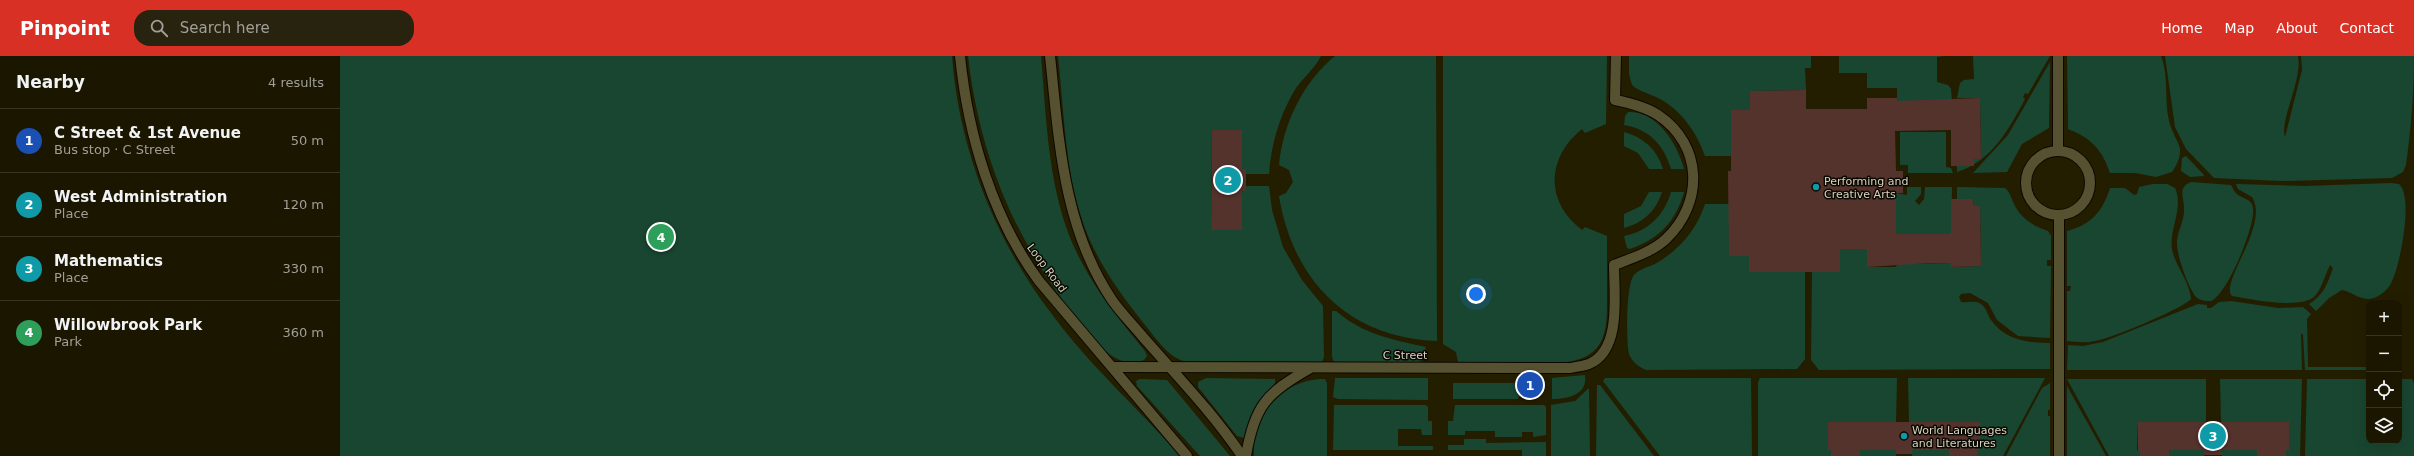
<!DOCTYPE html>
<meta charset="utf-8">
<style>
body{margin:0;font-family:"DejaVu Sans",sans-serif;background:#28230f;color:#f1f3f6}
.controls{position:absolute;right:12px;bottom:12px;display:grid;overflow:hidden;border-radius:8px;box-shadow:0 4px 16px #0002}
.controls button{width:36px;height:36px;display:grid;place-items:center;padding:0;border:0;border-bottom:1px solid #393522;background:#1b1600;color:#f1f3f6;font:20px sans-serif}
.you{position:absolute;left:1136px;top:238px;width:14px;height:14px;margin:-10px;border:3px solid #fff;border-radius:50%;background:#1a73e8;box-shadow:0 0 0 6px #1a73e833}
.badge{display:grid;place-items:center;width:26px;height:26px;border-radius:50%;background:#d93025;color:#fff;font-size:13px;font-weight:700}
.pin{position:absolute;translate:-50% -50%;border:2px solid #fff;box-shadow:0 1px 4px #0006}
.list{margin:0;padding:0;list-style:none}
h2{display:flex;justify-content:space-between;align-items:center;height:52px;margin:0;padding:0 16px;font-size:17px}
h2 small{font-size:13px;font-weight:400;color:#a09f99}
.list li{display:grid;grid-template-columns:26px 1fr auto;gap:12px;align-items:center;box-sizing:border-box;height:64px;padding:0 16px;border-top:1px solid #393522}
.list b{display:block;font-size:15px;white-space:nowrap}
.list p{margin:0;font-size:13px;white-space:nowrap;color:#a09f99}
.list em{font-size:13px;font-style:normal;color:#a09f99}
.icon{flex:none;width:22px;height:22px;fill:none;stroke:currentColor;stroke-width:2;stroke-linecap:round;stroke-linejoin:round}
.map{position:relative;flex:none;width:2074px;height:400px;overflow:hidden}
header{display:flex;align-items:center;gap:24px;box-sizing:border-box;height:56px;padding:0 20px;background:#d93025;color:#fff}
header strong{font-size:19px}
nav{display:flex;gap:22px;margin-inline-start:auto;font-size:14px}
.search{width:280px;height:36px;background:#28230f;display:flex;align-items:center;gap:10px;box-sizing:border-box;padding:0 14px;border-radius:16px;color:#a09f99;font-size:15px}
main{display:flex}
aside{flex:1;background:#1b1600}
.map>svg:first-child{display:block}
.green{fill:#194631}
.building{fill:#55332d}
.lines{fill:none;stroke-linecap:round;stroke-linejoin:round}
.street-casing{stroke:#0c0800;stroke-width:12}
.street{stroke:#565130;stroke-width:10}
.culture-dot{fill:#0f9aa8;stroke:#0b0801;stroke-width:1.5}
.labels{text-anchor:middle;stroke-width:3;stroke-linejoin:round;paint-order:stroke}
.poi-label{font-size:11px;fill:#d6d3c0;stroke:#0b0801;text-anchor:start}
.street-label{font-size:11px;fill:#d6d3c0;stroke:#0b0801}
</style>
<header>
<strong>Pinpoint</strong>
<div class="search"><svg class="icon" aria-label="search" viewBox="0 0 24 24"><circle cx="10" cy="10" r="6"/><path d="M15 15l6 6"/></svg>Search here</div>
<nav><a>Home</a><a>Map</a><a>About</a><a>Contact</a></nav>
</header>
<main>
<aside>
<h2>Nearby<small>4 results</small></h2>
<ul class="list">
<li><span class="badge" style="background:#1a4fb4">1</span><div><b>C Street &amp; 1st Avenue</b><p>Bus stop · C Street</p></div><em>50 m</em></li>
<li><span class="badge" style="background:#0f9aa8">2</span><div><b>West Administration</b><p>Place</p></div><em>120 m</em></li>
<li><span class="badge" style="background:#0f9aa8">3</span><div><b>Mathematics</b><p>Place</p></div><em>330 m</em></li>
<li><span class="badge" style="background:#2e9e5b">4</span><div><b>Willowbrook Park</b><p>Park</p></div><em>360 m</em></li>
</ul>
</aside>
<div class="map">
<svg width="2074" height="400" viewBox="0 0 2074 400">
<rect width="100%" height="100%" fill="#241e00"/>
<g class="green">
<path d="M 0,0 L 612,0 C 619,95 656,186 714,261 C 751,311 799,353 840,400 L 0,400 Z"/>
<path d="M 628,0 L 701,0 C 707,69 708,145 742,207 C 759,239 782,267 805,295 L 807,300 L 804,304 C 776,314 759,289 743,270 C 677,190 640,103 628,0 Z"/>
<path d="M 718,0 L 981,0 C 975,12 964,21 956,32 C 940,58 931,88 929,118 L 906,118 L 902,113 L 902,74 L 872,74 L 871,174 L 902,174 L 902,135 L 906,130 L 929,130 L 932,154 L 943,191 L 962,224 L 983,250 L 984,301 L 982,306 L 847,306 C 828,302 817,283 805,269 C 786,245 768,221 754,193 C 725,134 725,64 718,0 Z"/>
<path d="M 995,0 L 1096,0 L 1097,285 C 1009,282 953,225 939,140 L 946,137 L 953,126 L 949,114 L 939,109 C 943,68 963,26 995,0 Z"/>
<path d="M 1103,0 L 1267,0 L 1266,68 L 1245,77 L 1242,73 C 1206,102 1205,146 1242,174 L 1245,171 L 1267,180 C 1267,198 1267,217 1267,236 C 1267,270 1269,300 1227,306 L 1118,306 L 1116,296 L 1103,288 Z"/>
<path d="M 1289,0 L 1471,0 L 1471,12 L 1465,12 L 1466,34 L 1410,35 L 1410,54 L 1391,54 L 1391,100 L 1365,100 C 1357,77 1342,55 1320,43 C 1311,38 1300,36 1292,29 L 1289,18 Z"/>
<polygon points="1499,0 1605,0 1597,1 1597,26 1608,29 1611,33 1612,45 1557,45 1557,32 1527,32 1527,17 1499,17"/>
<path d="M 1633,0 L 1710,0 L 1688,38 L 1685,37 L 1683,41 L 1685,43 C 1669,73 1652,105 1617,116 L 1617,110 L 1634,103 L 1641,102 L 1640,42 L 1617,42 L 1620,27 L 1624,24 L 1634,23 Z"/>
<path d="M 1727,0 L 1821,0 C 1829,20 1824,43 1829,65 C 1831,74 1839,87 1840,93 C 1841,100 1836,111 1832,116 L 1816,121 L 1795,117 L 1770,117 C 1762,93 1751,82 1728,73 Z"/>
<path d="M 1825,0 L 1958,0 C 1963,23 1939,66 1945,81 L 1962,14 L 1961,0 L 2074,0 C 2074,36 2071,73 2066,109 L 2063,116 L 2052,122 L 1942,125 L 1874,122 L 1846,93 L 1835,71 Z"/>
<polygon points="1710,6 1709,72 1682,88 1667,116 1633,117 1668,79"/>
<path d="M 1288,56 C 1317,54 1338,89 1344,113 L 1331,113 C 1324,89 1309,73 1284,69 L 1285,60 Z"/>
<path d="M 1284,76 C 1303,81 1317,93 1323,113 L 1309,113 L 1298,97 L 1284,90 Z"/>
<polygon points="1560,76 1606,76 1606,111 1611,112 1613,117 1568,117 1568,109 1560,109"/>
<polygon points="1846,100 1863,118 1864,120 1850,121 1841,115 1842,102"/>
<path d="M 1851,126 L 1891,129 C 1893,132 1894,136 1898,139 C 1904,143 1912,143 1913,152 C 1916,169 1887,239 1871,245 C 1866,245 1860,245 1856,241 C 1848,231 1836,198 1837,185 C 1838,174 1845,163 1844,152 C 1844,140 1837,132 1851,126 Z"/>
<path d="M 2051,127 L 2059,128 C 2074,140 2060,213 2050,229 C 2047,234 2040,240 2034,242 C 2021,246 2013,236 2002,234 L 1989,242 L 1976,255 L 1969,248 C 1983,240 1988,227 1993,212 L 1990,209 C 1985,219 1982,232 1975,240 C 1961,254 1910,243 1892,240 C 1879,227 1930,169 1912,141 L 1898,133 L 1896,128 L 1965,130 Z"/>
<path d="M 1813,128 L 1827,128 L 1835,132 C 1844,153 1829,172 1832,193 C 1835,210 1850,226 1851,243 C 1842,253 1770,283 1755,285 C 1746,287 1737,286 1727,285 L 1727,235 L 1730,235 L 1731,230 L 1727,230 L 1727,175 C 1751,169 1763,155 1770,132 L 1785,132 L 1794,139 L 1797,138 L 1799,131 Z"/>
<polygon points="1567,131 1581,131 1581,138 1575,145 1579,149 1584,143 1585,131 1612,131 1611,178 1556,178 1556,137 1567,139"/>
<path d="M 1617,131 L 1665,132 C 1670,136 1671,142 1674,148 C 1681,163 1694,170 1708,175 L 1711,180 L 1711,204 L 1707,204 L 1707,210 L 1711,210 L 1710,282 L 1678,280 L 1657,264 L 1648,247 L 1630,237 L 1621,238 L 1619,241 L 1621,246 C 1626,247 1632,245 1636,246 C 1647,249 1646,257 1651,264 C 1665,284 1688,287 1710,287 L 1710,313 L 1479,314 L 1471,304 L 1472,216 L 1500,216 L 1500,193 L 1527,190 L 1527,211 L 1556,211 L 1557,208 L 1611,207 L 1611,211 L 1641,210 L 1640,150 L 1634,150 L 1633,143 L 1617,143 Z"/>
<path d="M 1309,136 L 1322,136 C 1316,155 1303,167 1284,172 L 1284,158 L 1301,150 Z"/>
<path d="M 1331,136 L 1344,136 C 1336,165 1319,183 1290,193 L 1287,192 L 1284,180 C 1308,175 1324,160 1331,136 Z"/>
<path d="M 1365,148 L 1392,148 L 1389,151 L 1389,200 L 1409,200 L 1409,216 L 1465,216 L 1465,303 L 1457,313 L 1306,314 C 1299,311 1292,306 1289,298 C 1286,286 1286,228 1294,219 C 1299,213 1308,211 1315,208 C 1339,194 1356,175 1365,148 Z"/>
<polygon points="1891,245 1938,252 1963,251 1971,258 1967,263 1968,311 2029,311 2029,314 1965,314 1963,278 1961,278 1962,314 1727,314 1728,289 1743,290 1763,286 1858,248 1867,249 1867,252 1871,252 1879,246"/>
<path d="M 992,255 L 996,255 C 1022,278 1054,284 1086,291 L 1081,306 L 994,306 L 992,301 Z"/>
<path d="M 1245,319 C 1248,339 1227,343 1212,343 L 1212,322 Z"/>
<polygon points="866,322 935,323 935,327 913,355 904,382 897,380 858,331 858,326"/>
<polygon points="995,322 1088,322 1088,344 998,343 993,341"/>
<polygon points="1265,322 1411,322 1412,400 1320,400 1263,325"/>
<polygon points="1420,322 1557,322 1556,366 1489,366 1488,394 1491,394 1491,400 1418,400 1418,326"/>
<polygon points="1568,322 1705,322 1663,400 1637,400 1637,394 1640,394 1640,366 1569,366"/>
<polygon points="800,323 827,324 890,400 860,400 797,330 796,325"/>
<path d="M 985,323 L 987,327 L 987,400 L 914,400 C 911,358 943,323 985,323 Z"/>
<polygon points="1727,323 1866,323 1866,366 1798,366 1797,394 1800,394 1800,400 1769,400"/>
<polygon points="1880,323 1962,323 1960,400 1946,400 1946,394 1949,394 1949,366 1881,366"/>
<polygon points="1967,323 2029,323 2029,385 2059,385 2059,323 2072,323 2074,327 2074,400 1965,400"/>
<polygon points="1113,327 1178,327 1181,335 1178,343 1113,343"/>
<polygon points="1710,327 1710,354 1708,354 1708,360 1710,360 1710,400 1666,400 1702,332"/>
<polygon points="1257,329 1260,329 1314,400 1256,400"/>
<polygon points="1727,330 1766,400 1727,400"/>
<polygon points="1249,332 1250,400 1211,400 1211,349 1235,345"/>
<polygon points="994,349 1086,349 1088,351 1088,365 1092,365 1092,379 1082,379 1081,373 1058,373 1058,390 1093,390 1093,394 993,394"/>
<polygon points="1115,349 1204,349 1206,351 1206,379 1193,381 1193,376 1182,376 1182,381 1155,381 1155,375 1125,375 1125,379 1108,379 1108,365 1113,365"/>
<polygon points="1124,383 1146,383 1146,387 1206,386 1206,400 1182,400 1182,394 1108,394 1108,389 1124,389"/>
<rect x="1520" y="394" width="36" height="6"/>
<rect x="1572" y="394" width="37" height="6"/>
<rect x="1829" y="394" width="35" height="6"/>
<rect x="1882" y="394" width="35" height="6"/>
</g>
<g class="building">
<polygon points="1466,34 1466,53 1527,53 1527,42 1557,42 1557,45 1640,42 1641,103 1634,103 1634,110 1611,110 1611,74 1555,75 1556,115 1563,115 1563,137 1556,137 1556,178 1611,178 1611,143 1633,143 1634,150 1640,150 1641,210 1611,211 1611,207 1591,207 1527,211 1527,193 1500,193 1500,216 1409,216 1409,200 1389,200 1388,115 1391,115 1391,54 1410,54 1410,35"/>
<polygon points="872,74 902,74 902,113 906,113 906,135 902,135 902,174 871,174"/>
<polygon points="1488,366 1640,366 1640,394 1637,394 1637,400 1609,400 1609,394 1572,394 1572,398 1556,398 1556,394 1520,394 1520,400 1491,400 1491,394 1488,394"/>
<polygon points="1798,366 1949,366 1949,394 1946,394 1946,400 1917,400 1917,394 1882,394 1882,399 1864,399 1864,394 1829,394 1829,400 1800,400 1800,394 1798,394"/>
</g>
<g class="lines">
<g class="street-casing">
<g id="street">
<path d="M 620,0 C 628,79 652,161 699,225 L 847,400"/>
<path d="M 710,0 C 719,84 723,171 772,244 C 781,257 793,269 803,281 C 837,320 873,357 902,400"/>
<polyline points="1718,0 1718,95"/>
<circle cx="1718" cy="127" r="32"/>
<polyline points="1719,160 1719,400"/>
<path d="M 772,311 L 1230,312 C 1236,311 1243,310 1249,308 C 1282,294 1274,238 1274,209 C 1292,202 1312,196 1326,183 C 1364,147 1363,89 1318,59 C 1306,51 1290,47 1275,44 L 1276,0"/>
<path d="M 906,400 C 914,351 926,337 969,313"/>
</g>
</g>
<use href="#street" class="street"/>
</g>
<g class="culture-dot">
<circle cx="1476" cy="131" r="4"/>
<circle cx="1564" cy="380" r="4"/>
</g>
<g class="labels">
<g class="poi-label">
<text x="1484" y="129">Performing and<tspan x="1484" dy="13">Creative Arts</tspan></text>
<text x="1572" y="378">World Languages<tspan x="1572" dy="13">and Literatures</tspan></text>
</g>
<g class="street-label">
<text transform="translate(707 212) rotate(53)" y="4">Loop Road</text>
<text x="1065" y="303">C Street</text>
</g>
</g>
</svg>
<div class="controls">
<button>+</button>
<button>−</button>
<button><svg class="icon" aria-label="locate" viewBox="0 0 24 24"><circle cx="12" cy="12" r="6"/><path d="M12 2v4M12 18v4M2 12h4M18 12h4"/></svg></button>
<button><svg class="icon" aria-label="layers" viewBox="0 0 24 24"><path d="M12 4l9 5-9 5-9-5zM3 14l9 5 9-5"/></svg></button>
</div>
<div class="you"></div>
<div class="pin badge" style="left:1190px;top:329px;background:#1a4fb4">1</div>
<div class="pin badge" style="left:888px;top:124px;background:#0f9aa8">2</div>
<div class="pin badge" style="left:1873px;top:380px;background:#0f9aa8">3</div>
<div class="pin badge" style="left:321px;top:181px;background:#2e9e5b">4</div>
</div>
</main>
